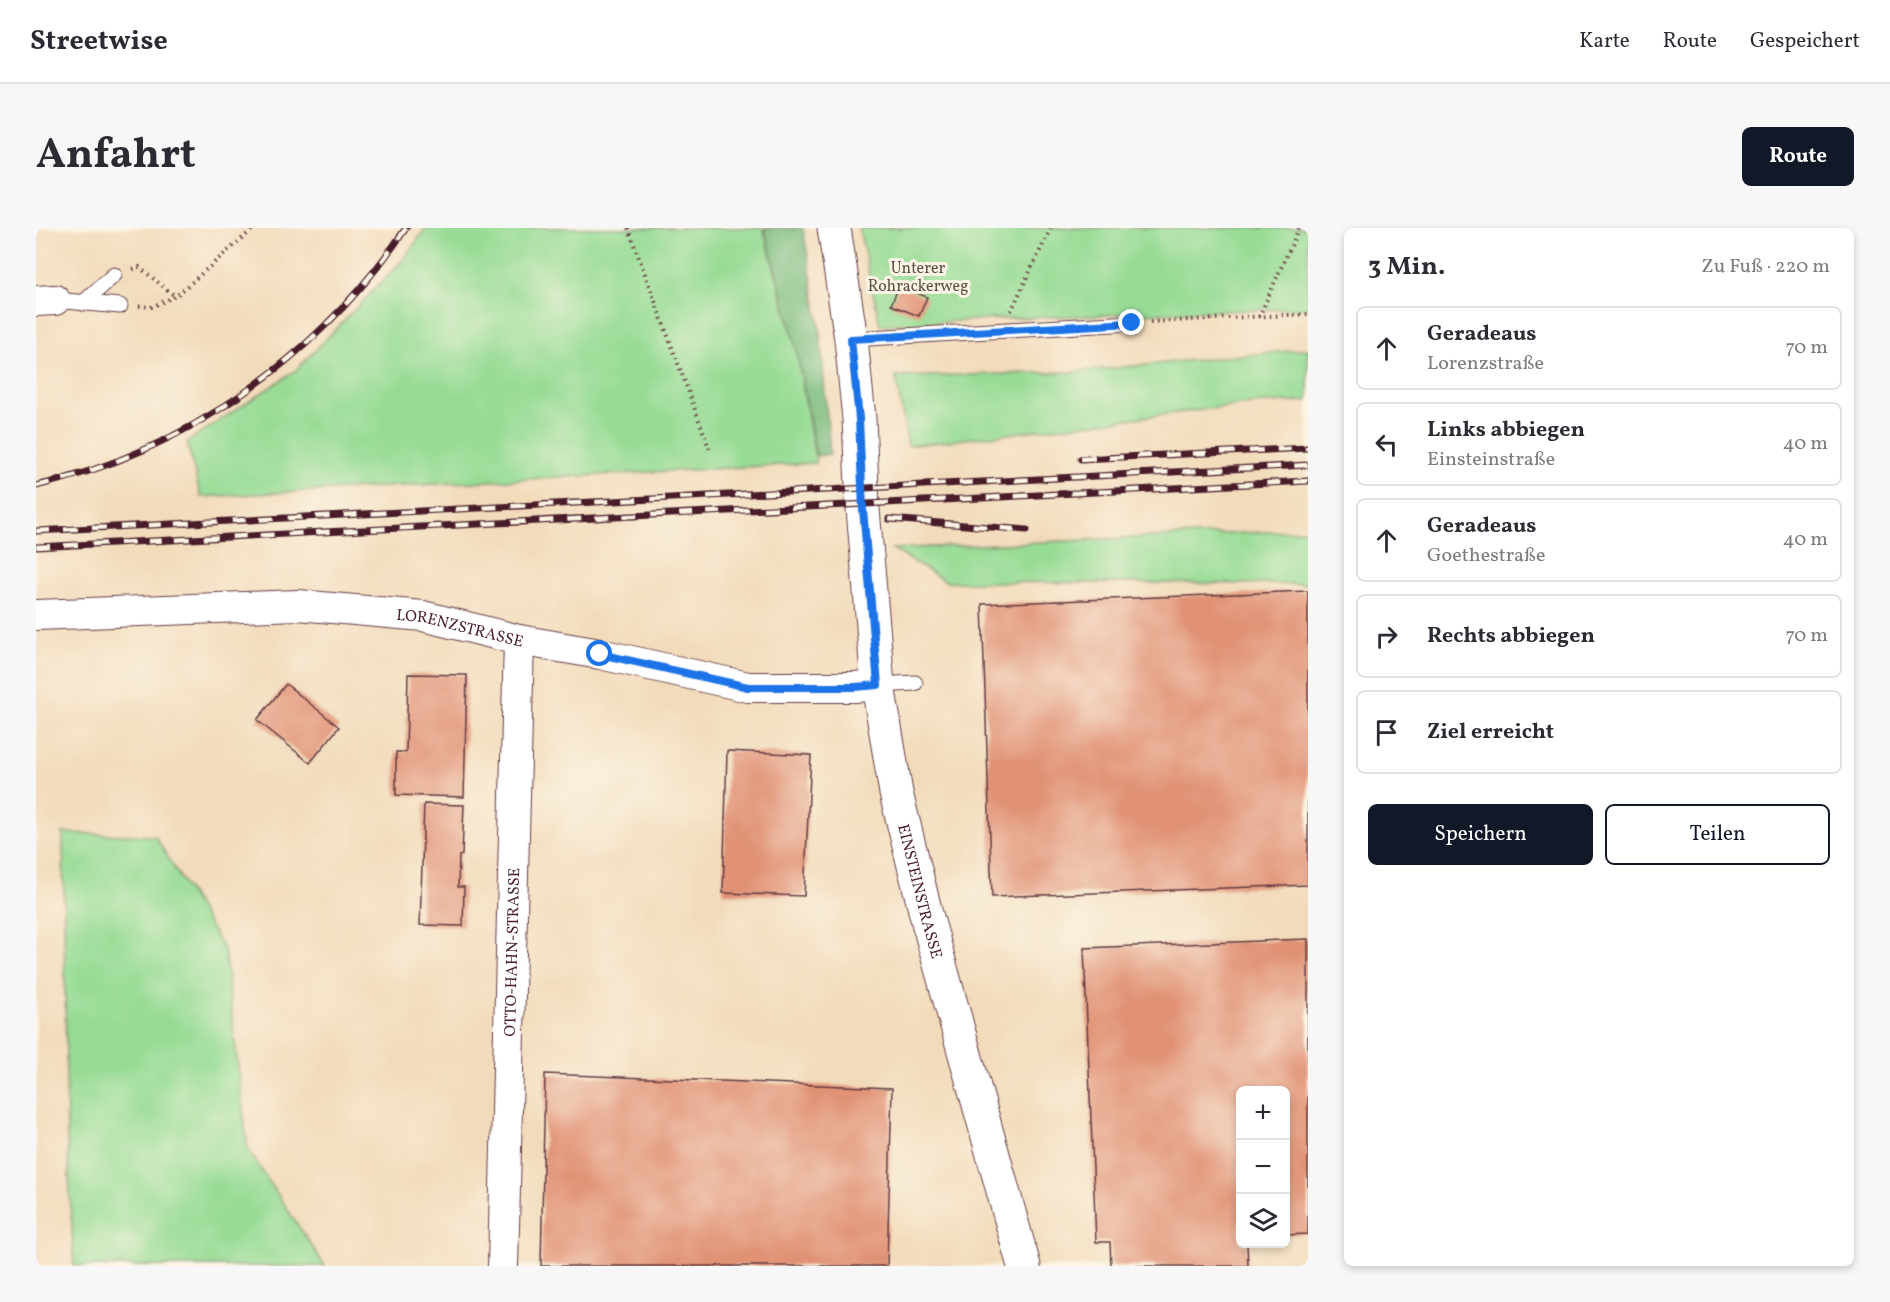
<!DOCTYPE html>
<html lang="de">
<meta charset="utf-8">
<style>
body{margin:0;font-family:Vollkorn,serif;background:#f7f7f7;color:#2b2b33}
.controls{position:absolute;right:18px;bottom:18px;display:grid;overflow:hidden;border-radius:9px;box-shadow:0 3px 9px #0003}
.controls button{width:54px;height:54px;display:grid;place-items:center;padding:0;border:0;border-bottom:2px solid #e1e1e2;background:#fff;color:#2b2b33;font:30px sans-serif}
.stop{position:absolute;width:18px;height:18px;margin:-14px;border:4px solid #1a73e8;border-radius:50%;background:#fff}
.stop.end{background:#1a73e8;border-color:#fff;box-shadow:0 2px 6px #0008}
.list{margin:0;padding:0;list-style:none}
h2{display:flex;justify-content:space-between;align-items:center;height:78px;margin:0;padding:0 24px;font-size:26px}
h2 small{font-size:20px;font-weight:400;color:#7c7c81}
.list li{display:grid;grid-template-columns:39px 1fr auto;gap:18px;align-items:center;box-sizing:border-box;height:84px;margin:0 12px 12px;padding:0 12px;border:2px solid #e1e1e2;border-radius:9px}
.list b{display:block;font-size:22px;white-space:nowrap}
.list p{margin:0;font-size:20px;white-space:nowrap;color:#7c7c81}
.list em{font-size:20px;font-style:normal;color:#7c7c81}
.actions{display:flex;gap:12px;padding:18px 24px}
.actions a{flex:1;padding:14px 0;border:2px solid #111827;border-radius:9px;text-align:center;font-size:21px;color:#111827}
.actions .main{background:#111827;color:#fff}
.icon{flex:none;width:33px;height:33px;fill:none;stroke:currentColor;stroke-width:2;stroke-linecap:round;stroke-linejoin:round}
.map{position:relative;flex:none;width:1272px;height:1038px;overflow:hidden;border-radius:9px}
header{display:flex;align-items:center;gap:36px;box-sizing:border-box;height:84px;padding:0 30px;background:#fff;border-bottom:2px solid #e1e1e2}
header strong{font-size:28px}
nav{display:flex;gap:33px;margin-inline-start:auto;font-size:21px}
.intro{display:flex;align-items:center;justify-content:space-between;box-sizing:border-box;height:144px;padding:0 36px}
h1{margin:0;font-size:42px}
.button{padding:15px 27px;border-radius:9px;background:#111827;color:#fff;font-size:21px;font-weight:700}
main{display:flex;gap:36px;padding:0 36px}
aside{flex:1;background:#fff;border-radius:9px;box-shadow:0 3px 9px #0003}
.map>svg:first-child{display:block}
.green{fill:#97dc95;stroke:#707e60;stroke-width:1.5}
.forest{fill:#79bc7e;stroke:#626e54;stroke-width:1.5}
.building{fill:#e19274}
.lines{fill:none;stroke-linecap:round;stroke-linejoin:round}
.lane-casing{stroke:#633b41;stroke-width:17}
.street-casing{stroke:#633b41;stroke-width:32}
.secondary-casing{stroke:#633b41;stroke-width:35}
.path{stroke:#633b41;stroke-width:4;stroke-dasharray:1.5 4.5;stroke-linecap:butt}
.lane{stroke:#fff;stroke-width:15}
.street{stroke:#fff;stroke-width:30}
.secondary{stroke:#fff;stroke-width:33}
.rail-casing{stroke:#4a1f2b;stroke-width:7}
.rail{stroke:#fcf5e5;stroke-width:4.5;stroke-dasharray:14;stroke-linecap:butt}
.route{stroke:#1a73e8;stroke-width:8}
.labels{text-anchor:middle;stroke-width:6;stroke-linejoin:round;paint-order:stroke}
.park-label{font-size:16px;fill:#5d4e46;stroke:#fcf5e5}
.street-label{font-size:16px;fill:#4a1f2b;stroke:#fcf5e5}
</style>
<header>
<strong>Streetwise</strong>
<nav><a>Karte</a><a>Route</a><a>Gespeichert</a></nav>
</header>
<div class="intro"><h1>Anfahrt</h1><a class="button">Route</a></div>
<main>
<div class="map">
<svg width="1272" height="1038" viewBox="0 0 1272 1038">
<rect width="100%" height="100%" fill="#fcf5e5"/>
<filter id="ink" filterUnits="userSpaceOnUse"><feTurbulence type="fractalNoise" baseFrequency=".0167" numOctaves="2"/><feDisplacementMap in="SourceGraphic" scale="12" xChannelSelector="R" yChannelSelector="G"/><feConvolveMatrix kernelMatrix="1 2 1 2 8 2 1 2 1" color-interpolation-filters="sRGB"/></filter>
<filter id="wash" filterUnits="userSpaceOnUse"><feTurbulence type="fractalNoise" baseFrequency=".008" numOctaves="4" result="noise"/><feDisplacementMap in="SourceGraphic" scale="24" xChannelSelector="R" yChannelSelector="G"/><feGaussianBlur stdDeviation="1.35" result="paint"/><feColorMatrix in="noise" values="0 0 0 0 0 0 0 0 0 0 0 0 0 0 0 0 0 1.4 0 .05"/><feComposite in="paint" operator="in"/></filter>
<g filter="url(#wash)">
<rect width="100%" height="100%" fill="#f2dbbb"/>
<g class="green">
<polygon points="390,0 727,0 759,115 780,235 165,269 151,214 259,143 367,32"/>
<polygon points="823,0 1272,0 1272,80 983,90 844,97"/>
<polygon points="1272,121 1272,173 1214,176 872,218 860,149 1038,144"/>
<polygon points="1272,302 1272,356 911,354 856,321"/>
<polygon points="27,605 119,608 188,722 212,922 289,1038 38,1038 31,909"/>
</g>
<polygon class="forest" points="728,0 767,0 784,102 794,226 780,228 759,115"/>
<g id="blocks">
<g class="building">
<polygon points="863,58 891,69 883,88 855,77"/>
<polygon points="1272,363 1272,657 956,669 946,376"/>
<polygon points="372,446 431,447 428,569 360,567 360,524 370,524"/>
<polygon points="250,456 303,499 274,535 221,492"/>
<polygon points="691,523 775,527 768,668 687,665"/>
<polygon points="388,576 428,577 426,627 423,628 422,659 428,659 427,698 384,697"/>
<polygon points="1272,711 1272,1006 1250,1007 1250,862 1204,862 1204,1016 1211,1016 1212,1038 1075,1038 1074,1014 1060,1014 1048,720"/>
<polygon points="509,846 856,860 851,1038 505,1038"/>
</g>
</g>
</g>
<g filter="url(#ink)">
<use href="#blocks" fill-opacity="0" stroke="#633b41" stroke-width="1.5"/>
<g class="lines">
<g class="lane-casing">
<g id="lane">
<polyline points="19,72 84,78"/>
<polyline points="47,75 78,47"/>
<polyline points="815,111 1096,95"/>
<polyline points="842,457 879,455"/>
</g>
</g>
<g class="street-casing">
<g id="street">
<polyline points="0,73 19,72"/>
<path id="s1" d="M 0,387 L 262,377 L 387,388 L 483,412 L 564,426 L 712,459 L 819,459 L 842,457"/>
<path id="s2" d="M 467,1038 L 483,412"/>
</g>
</g>
<g class="secondary-casing">
<g id="secondary">
<path id="s3" d="M 798,0 L 815,111 L 823,191 L 827,281 L 842,457 L 860,565 L 891,690 L 988,1038"/>
</g>
</g>
<g class="path">
<polyline points="592,0 674,222"/>
<polyline points="97,41 103,39 139,68"/>
<polyline points="103,78 115,79 140,68 218,0"/>
<polyline points="975,83 1015,0"/>
<polyline points="1223,89 1263,0"/>
<polyline points="1114,94 1272,86"/>
</g>
<use href="#lane" class="lane"/>
<use href="#street" class="street"/>
<use href="#secondary" class="secondary"/>
<g class="rail-casing">
<g id="rail">
<polyline points="1045,231 1272,220"/>
<path d="M 0,258 C 151,223 283,129 370,0"/>
<polyline points="853,291 991,302"/>
<polyline points="0,303 1272,237"/>
<polyline points="0,319 1272,253"/>
</g>
</g>
<use href="#rail" class="rail"/>
</g>
</g>
<g class="lines" filter="url(#ink)">
<polyline class="route" points="564,426 712,459 819,459 842,457 827,281 823,191 815,111 1096,95"/>
</g>
<g class="labels">
<g class="park-label">
<text x="882" y="45">Unterer<tspan x="882" dy="18">Rohrackerweg</tspan></text>
</g>
<g class="street-label">
<text dy="6" stroke="none"><textPath href="#s1" startOffset="426">LORENZSTRASSE</textPath></text>
<text dy="6" stroke="none"><textPath href="#s3" startOffset="670">EINSTEINSTRASSE</textPath></text>
<text dy="6" stroke="none"><textPath href="#s2" startOffset="314">OTTO-HAHN-STRASSE</textPath></text>
</g>
</g>
</svg>
<div class="controls">
<button>+</button>
<button>−</button>
<button><svg class="icon" aria-label="layers" viewBox="0 0 24 24"><path d="M12 4l9 5-9 5-9-5zM3 14l9 5 9-5"/></svg></button>
</div>
<div class="stop" style="left:564px;top:426px"></div>
<div class="stop end" style="left:1096px;top:95px"></div>
</div>
<aside>
<h2>3 Min.<small>Zu Fuß · 220 m</small></h2>
<ul class="list">
<li><svg class="icon" aria-label="ahead" viewBox="0 0 24 24"><path d="M12 20V5M6 11l6-6 6 6"/></svg><div><b>Geradeaus</b><p>Lorenzstraße</p></div><em>70 m</em></li>
<li><svg class="icon" aria-label="left" viewBox="0 0 24 24"><path d="M17 20v-9H6M10 6l-5 5 5 5"/></svg><div><b>Links abbiegen</b><p>Einsteinstraße</p></div><em>40 m</em></li>
<li><svg class="icon" aria-label="ahead" viewBox="0 0 24 24"><path d="M12 20V5M6 11l6-6 6 6"/></svg><div><b>Geradeaus</b><p>Goethestraße</p></div><em>40 m</em></li>
<li><svg class="icon" aria-label="right" viewBox="0 0 24 24"><path d="M7 20v-9h11M14 6l5 5-5 5"/></svg><div><b>Rechts abbiegen</b></div><em>70 m</em></li>
<li><svg class="icon" aria-label="arrive" viewBox="0 0 24 24"><path d="M6 21V4h12l-3 4 3 4H6"/></svg><div><b>Ziel erreicht</b></div></li>
</ul>
<div class="actions"><a class="main">Speichern</a><a>Teilen</a></div>
</aside>
</main>
